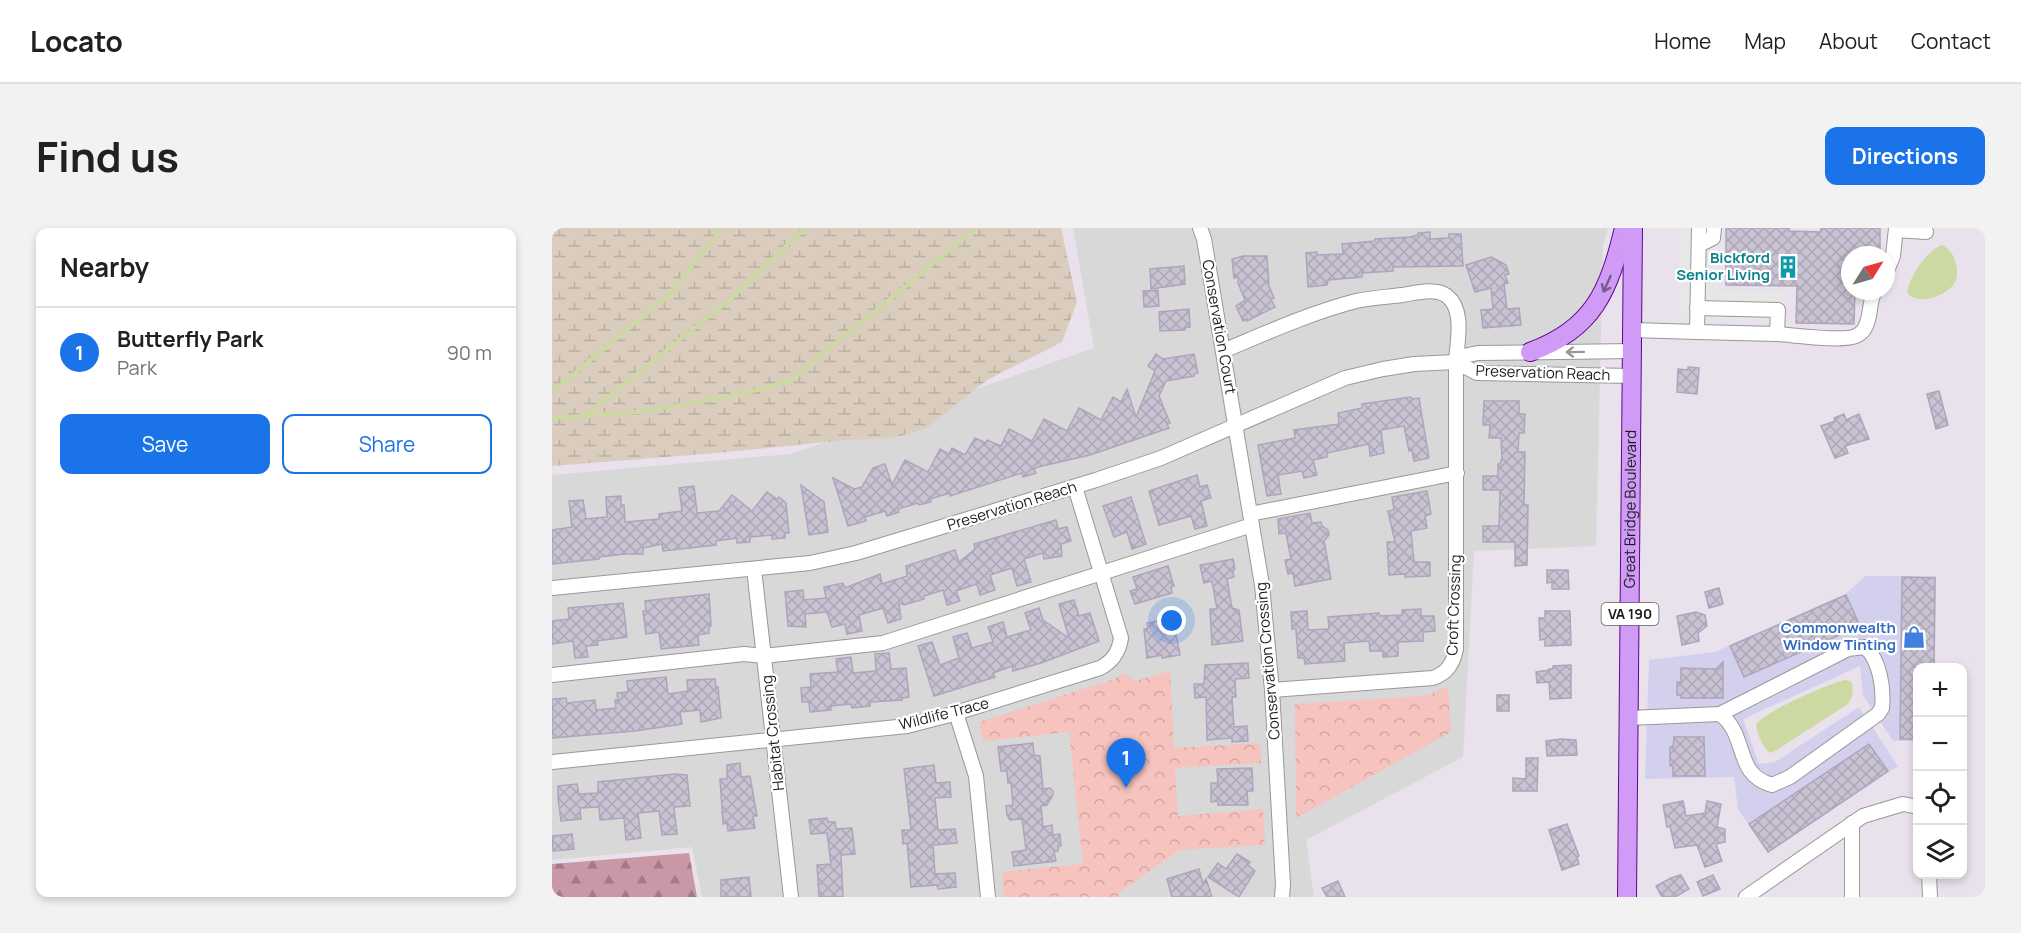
<!DOCTYPE html>
<meta charset="utf-8">
<style>
body{margin:0;font-family:Manrope,sans-serif;background:#f2f2f2;color:#202124}
.controls{position:absolute;right:18px;bottom:18px;display:grid;overflow:hidden;border-radius:12px;box-shadow:0 3px 9px #0003}
.controls button{width:54px;height:54px;display:grid;place-items:center;padding:0;border:0;border-bottom:2px solid #e0e0e0;background:#fff;color:#202124;font:30px sans-serif}
.compass{position:absolute;left:1289px;top:18px;width:54px;height:54px;border-radius:50%;background:#fff;box-shadow:0 3px 9px #0003;rotate:53deg}
.you{position:absolute;left:620px;top:393px;width:21px;height:21px;margin:-15px;border:4px solid #fff;border-radius:50%;background:#1a73e8;box-shadow:0 0 0 9px #1a73e833}
.badge{display:grid;place-items:center;width:39px;height:39px;border-radius:50%;background:#1a73e8;color:#fff;font-size:20px;font-weight:700}
.pin{position:absolute;translate:-50% -50px;filter:drop-shadow(0 2px 3px #0008)}
.pin::after{content:'';position:absolute;top:32px;width:21px;height:18px;background:inherit;clip-path:polygon(0 0,100% 0,50% 100%)}
.list{margin:0;padding:0;list-style:none}
h2{display:flex;justify-content:space-between;align-items:center;height:78px;margin:0;padding:0 24px;font-size:26px}
h2 small{font-size:20px;font-weight:400;color:#757577}
.list li{display:grid;grid-template-columns:39px 1fr auto;gap:18px;align-items:center;box-sizing:border-box;height:90px;padding:0 24px;border-top:2px solid #e0e0e0}
.list b{display:block;font-size:22px;white-space:nowrap}
.list p{margin:0;font-size:20px;white-space:nowrap;color:#757577}
.list em{font-size:20px;font-style:normal;color:#757577}
.actions{display:flex;gap:12px;padding:18px 24px}
.actions a{flex:1;padding:14px 0;border:2px solid #1a73e8;border-radius:12px;text-align:center;font-size:21px;color:#1a73e8}
.actions .main{background:#1a73e8;color:#fff}
.icon{flex:none;width:33px;height:33px;fill:none;stroke:currentColor;stroke-width:2;stroke-linecap:round;stroke-linejoin:round}
.map{position:relative;flex:none;width:1433px;height:669px;overflow:hidden;border-radius:12px}
header{display:flex;align-items:center;gap:36px;box-sizing:border-box;height:84px;padding:0 30px;background:#fff;border-bottom:2px solid #e0e0e0}
header strong{font-size:28px}
nav{display:flex;gap:33px;margin-inline-start:auto;font-size:21px}
.intro{display:flex;align-items:center;justify-content:space-between;box-sizing:border-box;height:144px;padding:0 36px}
h1{margin:0;font-size:42px}
.button{padding:15px 27px;border-radius:12px;background:#1a73e8;color:#fff;font-size:21px;font-weight:700}
main{display:flex;gap:36px;padding:0 36px}
aside{flex:1;background:#fff;border-radius:12px;box-shadow:0 3px 9px #0003}
.map>svg:first-child{display:block}
.residential{fill:#d8d8d9}
.commercial{fill:#d2d0ed}
.forest{fill:url(#forest-firs)}
.wetland{fill:url(#wetland-marsh)}
.park{fill:url(#park-crowns)}
.parking{fill:#e7e7e7}
.water{fill:#ccd9a3}
.lines{fill:none;stroke-linecap:round;stroke-linejoin:round}
.stream{stroke:#ccd9a3;stroke-width:4}
.building{fill:url(#building-cross-hatch);stroke:#afa4bd;stroke-width:1.5}
.minor-casing{stroke:#989898;stroke-width:16}
.major-casing{stroke:#60068c;stroke-width:20}
.minor{stroke:#fff;stroke-width:14}
.major{stroke:#d09bf7;stroke-width:18}
.oneway{stroke:#765b89}
.oneway2{stroke:#989898}
.labels{text-anchor:middle;stroke-width:4.5;stroke-linejoin:round;paint-order:stroke}
.shield{fill:#fff;stroke:#5f5f5f;stroke-width:1.5}
.shield-label{font-size:14px;font-weight:bold;fill:#1b1b1b}
.culture-label{font-size:15px;font-weight:bold;fill:#0d838f;stroke:#fff;text-anchor:end}
.street-label{font-size:15px;fill:#1b1b1b;stroke:#fff}
.shop-label{font-size:15px;font-weight:bold;fill:#366cbe;stroke:#fff;text-anchor:end}
</style>
<header>
<strong>Locato</strong>
<nav><a>Home</a><a>Map</a><a>About</a><a>Contact</a></nav>
</header>
<div class="intro"><h1>Find us</h1><a class="button">Directions</a></div>
<main>
<aside>
<h2>Nearby<small></small></h2>
<ul class="list">
<li><span class="badge">1</span><div><b>Butterfly Park</b><p>Park</p></div><em>90 m</em></li>
</ul>
<div class="actions"><a class="main">Save</a><a>Share</a></div>
</aside>
<div class="map">
<svg width="1433" height="669" viewBox="0 0 1433 669">
<defs>
<pattern id="forest-firs" width="22" height="20" patternUnits="userSpaceOnUse" patternTransform="scale(1.5)"><rect width="22" height="20" fill="#ca97a6"/><path d="M5 1l3.5 6h-7zM16 11l3.5 6h-7z" fill="#a37a86"/></pattern>
<pattern id="wetland-marsh" width="20" height="14" patternUnits="userSpaceOnUse" patternTransform="scale(1.5)"><rect width="20" height="14" fill="#dacdbe"/><path d="M1 5h8M5 5V1M11 12h8M15 12V8" fill="none" stroke="#baafa3"/></pattern>
<pattern id="park-crowns" width="20" height="18" patternUnits="userSpaceOnUse" patternTransform="scale(1.5)"><rect width="20" height="18" fill="#f6c3be"/><path d="M2 6a3 3 0 1 1 6 0M12 15a3 3 0 1 1 6 0" fill="none" stroke="#d2a7a3"/></pattern>
<pattern id="building-cross-hatch" width="8" height="8" patternUnits="userSpaceOnUse" patternTransform="scale(1.5)"><rect width="8" height="8" fill="#c9c2d3"/><path d="M0 0l8 8M0 8l8-8" fill="none" stroke="#aca6b5"/></pattern>
</defs>
<rect width="100%" height="100%" fill="#e9e1ec"/>
<polygon class="residential" points="521,0 1056,0 1051,17 1044,318 922,323 911,529 754,612 762,669 150,669 140,619 0,632 0,247 239,226 542,120"/>
<polygon class="commercial" points="1313,348 1384,348 1383,439 1366,440 1365,513 1341,513 1311,467 1308,438 1191,491 1207,536 1223,534 1307,479 1346,538 1216,625 1186,581 1182,549 1093,551 1097,432 1163,424 1295,365"/>
<polygon class="forest" points="137,625 145,669 0,669 0,636"/>
<polygon class="wetland" points="0,0 509,0 525,74 510,114 435,152 375,200 341,210 293,212 165,225 0,238"/>
<g class="park">
<polygon points="618,443 622,520 708,515 709,535 623,540 626,588 711,581 713,617 628,622 566,665 567,669 452,669 450,644 531,636 517,504 431,513 427,494 563,451 570,445 584,453"/>
<polygon points="896,459 899,504 744,590 743,476 873,468"/>
</g>
<polygon class="parking" points="1128,0 1166,0 1166,63 1234,64 1234,92 1128,91"/>
<g class="water">
<path d="M 1391,17 C 1398,22 1402,27 1404,36 C 1405,41 1406,50 1403,54 C 1396,68 1364,79 1355,64 C 1357,50 1376,20 1391,17 Z"/>
<path d="M 1293,452 L 1298,453 L 1301,457 L 1300,468 L 1296,476 L 1223,523 L 1218,525 C 1210,519 1205,505 1204,496 C 1218,481 1273,457 1293,452 Z"/>
</g>
<g class="lines">
<g class="stream">
<polyline points="0,164 117,67 170,0"/>
<polyline points="32,188 174,75 253,0"/>
<polyline points="0,190 87,184 190,166 237,153 425,0"/>
</g>
</g>
<g class="building">
<polygon points="1174,0 1237,0 1237,3 1269,4 1269,0 1328,0 1328,25 1303,24 1303,27 1298,27 1298,63 1303,63 1302,96 1244,95 1245,58 1174,57"/>
<polygon points="878,4 878,11 897,10 897,6 909,6 911,38 841,39 841,43 810,45 810,49 776,52 775,57 756,59 754,25 765,24 765,27 791,26 790,16 823,13 823,11 858,9 866,7 866,5"/>
<polygon points="691,28 715,28 717,58 722,70 719,71 723,79 695,93 695,91 691,93 684,78 693,72 686,55 686,49 682,50 680,31"/>
<polygon points="939,29 954,37 957,46 953,47 956,55 952,56 955,81 967,80 969,97 931,100 929,82 941,81 939,60 923,64 914,37"/>
<polygon points="632,38 633,56 599,61 598,41"/>
<polygon points="606,62 607,78 592,79 591,63"/>
<polygon points="637,81 638,99 633,100 633,102 608,103 607,84"/>
<polygon points="604,126 611,131 642,126 646,145 642,146 642,148 614,153 607,168 618,195 615,196 617,200 538,227 486,239 482,241 484,245 471,249 470,245 398,268 398,265 378,271 379,274 367,277 366,275 346,281 347,284 335,288 333,283 313,289 314,293 296,298 281,250 302,261 310,259 321,240 333,236 340,257 353,232 376,244 388,221 397,226 400,220 413,227 423,210 434,215 435,212 449,218 457,201 480,213 492,191 515,203 527,180 549,192 561,169 569,174 575,161 584,189 603,143 596,138"/>
<polygon points="1136,139 1147,140 1145,166 1125,164 1126,141 1136,142"/>
<polygon points="1387,163 1396,197 1384,201 1375,166"/>
<polygon points="859,169 860,171 867,170 877,230 862,233 860,222 857,223 852,198 829,202 832,225 818,228 817,216 775,225 775,229 761,232 765,247 752,250 750,243 726,247 729,266 715,268 706,217 743,210 742,202 787,196 786,185 810,180 810,176"/>
<polygon points="932,173 967,173 967,186 973,186 972,205 967,205 966,224 973,224 972,277 976,277 975,337 963,338 963,314 931,314 931,298 947,298 948,262 931,262 931,248 946,248 946,236 948,236 950,230 949,210 937,210 938,197 931,197"/>
<polygon points="1292,186 1294,192 1307,186 1317,211 1293,218 1296,225 1283,230 1269,198 1283,193 1282,190"/>
<polygon points="645,247 648,259 655,257 659,270 649,273 655,298 643,301 639,288 607,297 597,263"/>
<polygon points="249,257 272,274 276,304 257,307"/>
<polygon points="142,258 145,285 167,283 180,267 200,283 215,264 225,271 227,269 234,275 237,305 233,305 233,310 220,311 220,307 198,309 198,314 185,315 185,310 164,313 164,317 111,323 110,316 91,320 91,326 72,326 47,329 47,331 0,336 0,302 20,299 17,273 31,272 34,291 55,289 54,269 69,268 69,277 72,277 73,294 107,291 107,286 130,283 127,260"/>
<polygon points="875,263 879,286 873,288 875,300 859,303 862,334 878,334 878,348 853,349 853,346 837,347 835,314 843,314 836,283 842,282 840,269"/>
<polygon points="579,269 594,316 580,321 575,304 562,309 551,278"/>
<polygon points="758,285 760,295 769,294 770,298 776,302 777,307 772,313 779,351 743,358 741,345 736,346 733,332 739,331 734,305 727,306 726,291"/>
<polygon points="504,292 506,301 515,299 519,313 509,316 510,328 492,331 491,325 472,331 479,354 465,358 460,340 438,347 443,362 428,367 425,356 404,363 408,373 395,377 391,362 372,368 372,371 352,377 351,376 347,376 349,391 336,395 331,380 307,387 310,403 295,406 293,396 280,399 275,384 253,386 254,399 236,398 233,364 251,362 252,372 274,370 272,359 291,355 293,360 328,346 330,356 355,348 354,338 403,322 407,334 423,321 422,316"/>
<polygon points="681,331 683,341 681,342 682,349 675,351 680,380 687,382 691,413 660,417 658,381 665,381 660,353 652,355 648,337"/>
<polygon points="616,338 622,358 619,359 620,365 583,376 578,363 585,361 581,349"/>
<polygon points="995,342 1016,342 1017,361 1000,361 1000,354 995,355"/>
<polygon points="1350,349 1383,350 1382,440 1365,440 1365,511 1348,511"/>
<polygon points="1167,360 1171,376 1157,380 1153,364"/>
<polygon points="157,366 159,398 157,399 157,405 146,407 147,417 109,421 107,404 94,406 91,383 94,383 93,373"/>
<polygon points="1294,367 1308,398 1192,449 1178,418"/>
<polygon points="522,372 527,388 538,385 547,413 489,435 461,443 460,438 441,445 443,449 382,468 366,418 380,414 388,437 407,430 401,409 415,405 420,420 441,414 436,399 451,394 455,409 479,402 473,385 487,380 491,392 517,410 507,376"/>
<polygon points="71,375 75,409 45,413 46,417 34,418 36,429 23,430 21,413 0,416 0,393 17,391 16,380"/>
<polygon points="869,381 869,388 882,388 883,403 871,404 871,413 846,414 846,428 831,429 831,423 818,423 817,413 792,415 793,433 753,436 752,430 746,430 744,401 740,401 739,384 755,383 756,402 777,401 776,389 827,385 828,388 850,387 850,382"/>
<polygon points="993,383 1018,383 1019,417 993,418 993,411 988,412 987,390 993,390"/>
<polygon points="1144,384 1153,387 1155,398 1146,405 1147,413 1130,417 1125,388"/>
<polygon points="621,390 628,427 610,430 610,427 595,430 592,401 596,400 595,395"/>
<polygon points="337,425 339,441 354,440 357,469 350,470 350,472 318,474 318,478 300,480 299,476 279,478 279,482 258,484 257,474 250,474 249,460 259,459 258,446 286,444 284,431 299,429 301,445 324,443 323,426"/>
<polygon points="1171,434 1171,470 1129,470 1129,467 1125,467 1125,454 1129,454 1129,440 1164,441"/>
<polygon points="696,435 697,450 683,451 684,469 680,469 682,499 695,498 696,513 680,514 680,510 655,512 654,469 643,470 642,456 652,456 653,437"/>
<polygon points="1019,437 1019,470 998,471 997,454 985,455 984,444 997,442 997,441 1001,441 1001,438"/>
<polygon points="114,449 116,466 136,463 135,452 163,451 164,460 166,459 169,490 149,494 148,482 128,484 130,496 83,503 0,510 0,471 14,470 15,475 43,472 44,482 64,480 63,472 66,472 65,465 76,464 75,453"/>
<rect x="945" y="467" width="12" height="16"/>
<polygon points="1122,509 1152,509 1153,548 1121,548 1121,538 1118,538 1118,519 1121,519"/>
<polygon points="1009,511 1024,512 1025,527 995,528 994,513"/>
<polygon points="481,515 482,527 488,528 491,561 498,560 501,563 501,567 495,577 489,578 491,599 500,597 501,607 508,606 509,618 506,618 506,623 502,624 504,633 462,638 460,624 474,622 470,591 458,592 455,587 454,578 461,577 459,555 456,555 455,543 449,543 446,519"/>
<polygon points="1317,516 1336,543 1216,624 1197,596"/>
<polygon points="974,530 986,530 985,563 961,563 961,550 974,551"/>
<polygon points="188,535 189,549 198,548 205,588 201,588 203,600 176,603 175,595 171,596 168,551 175,551 175,537"/>
<polygon points="382,537 384,555 398,554 399,569 383,570 386,602 403,601 405,615 381,617 383,646 403,645 404,659 386,661 385,657 359,659 355,615 351,616 350,602 359,602 352,541"/>
<polygon points="700,540 701,563 695,563 696,577 666,577 666,573 659,574 659,555 666,555 665,541"/>
<polygon points="123,546 135,547 138,578 122,579 125,606 110,607 107,583 86,585 89,610 74,612 72,590 48,592 47,579 28,580 29,591 9,593 6,570 6,558 25,556 27,566 46,565 46,554"/>
<polygon points="1131,573 1134,588 1153,585 1155,573 1169,576 1165,599 1173,601 1173,614 1164,616 1170,633 1153,639 1145,617 1123,620 1118,598 1115,599 1111,577"/>
<polygon points="275,590 276,594 283,594 284,601 300,600 303,626 289,627 291,669 267,669 265,637 279,636 275,605 259,606 257,592"/>
<polygon points="1015,596 1027,628 1025,629 1027,636 1010,642 997,602"/>
<polygon points="20,606 22,621 1,623 0,608"/>
<polygon points="685,626 698,634 696,637 703,643 687,669 656,649 666,635 674,641"/>
<polygon points="647,641 651,656 654,651 660,669 620,669 615,651"/>
<polygon points="1129,647 1137,661 1123,669 1110,669 1104,658 1119,650"/>
<polygon points="1161,647 1168,661 1151,668 1145,654"/>
<polygon points="197,649 199,669 169,669 169,652"/>
<polygon points="786,653 793,669 775,669 770,660"/>
</g>
<g class="lines">
<g class="minor-casing">
<g id="minor">
<polyline points="648,0 652,11 710,357 720,462 731,656 730,669"/>
<polyline points="1344,2 1374,4"/>
<polyline points="1147,17 1161,10 1162,0"/>
<polyline points="1334,45 1341,28 1344,0"/>
<polyline points="1081,102 1145,104 1147,0"/>
<polyline points="1145,104 1225,106 1226,82 1145,80"/>
<path d="M 1225,106 C 1242,107 1291,114 1304,108 C 1305,108 1311,103 1311,103 C 1320,91 1316,75 1323,63"/>
<path d="M 671,123 C 714,105 758,85 804,73 C 819,70 835,69 850,67 C 863,65 883,59 895,68 C 913,82 905,114 904,134 L 904,421 C 901,436 895,445 881,450 L 720,462"/>
<polyline points="1081,148 925,145 904,134 911,128 926,125 1081,123"/>
<polyline points="698,286 905,245"/>
<polyline points="202,341 239,669"/>
<polyline points="0,360 258,335 304,325 544,252 609,230 793,150 831,141 862,136 904,134"/>
<polyline points="0,447 192,426 212,428 331,415 700,297"/>
<polyline points="404,485 424,548 436,669"/>
<path d="M 1077,490 L 1168,486 C 1197,508 1181,546 1220,557 L 1238,549 L 1326,486 L 1330,480 C 1332,461 1328,432 1313,419 L 1296,421 L 1168,486"/>
<path d="M 0,534 L 355,498 L 394,488 L 548,440 C 561,433 567,424 569,410 L 523,259"/>
<polyline points="1377,646 1378,669"/>
<polyline points="1194,669 1311,588 1351,576 1366,579"/>
<polyline points="1300,669 1300,595"/>
</g>
</g>
<g class="major-casing">
<g id="major">
<path d="M 978,124 C 1042,101 1057,62 1072,0"/>
<path id="s1" d="M 1075,669 L 1081,0"/>
</g>
</g>
<use href="#minor" class="minor"/>
<use href="#major" class="major"/>
</g>
<defs><path id="oneway-shaft" d="M-6 0H5M1.5-3L5.5 0L1.5 3" fill="none" stroke-width="1.6" stroke-linecap="round" stroke-linejoin="round" transform="scale(1.5)"/></defs>
<use class="oneway" href="#oneway-shaft" transform="translate(1055 56) rotate(114)"/>
<use class="oneway2" href="#oneway-shaft" transform="translate(1023 124) rotate(179)"/>
<defs>
<g id="building-bare" transform="scale(1.8)"><path d="M-4-6H4V6H1V3H-1V6H-4ZM-2.5-4.3h1.7v1.8h-1.7ZM.8-4.3h1.7v1.8H.8ZM-2.5-1h1.7V.8h-1.7ZM.8-1h1.7V.8H.8Z" fill="#0f9aa8" stroke="#fff" stroke-width="2.5" paint-order="stroke"/></g>
<g id="shop-bare" transform="scale(1.8)"><path d="M-5-2.5h2.3a2.7 3.5 0 0 1 5.4 0H5L5.5 6h-11ZM-1.5-2.5h3a1.5 2.3 0 0 0-3 0Z" fill="#3f7fe0" stroke="#fff" stroke-width="2.5" paint-order="stroke"/></g>
</defs>
<g fill-rule="evenodd">
<use href="#building-bare" x="1236" y="39"/>
<use href="#shop-bare" x="1362" y="409"/>
</g>
<g class="labels">
<rect class="shield" x="1049.5" y="375" width="57" height="22" rx="4.5"/>
<g class="shield-label">
<text x="1078" y="391">VA 190</text>
</g>
<g class="culture-label">
<text x="1218" y="35">Bickford<tspan x="1218" dy="17">Senior Living</tspan></text>
</g>
<g class="street-label">
<text transform="translate(667 99) rotate(80)" y="5">Conservation Court</text>
<text transform="translate(991 145) rotate(2)" y="5">Preservation Reach</text>
<text transform="translate(460 278) rotate(-17)" y="5">Preservation Reach</text>
<text dy="5" stroke="none"><textPath href="#s1" startOffset="388">Great Bridge Boulevard</textPath></text>
<text transform="translate(902 377) rotate(-88)" y="5">Croft Crossing</text>
<text transform="translate(716 433) rotate(-95)" y="5">Conservation Crossing</text>
<text transform="translate(392 486) rotate(-14)" y="5">Wildlife Trace</text>
<text transform="translate(221 505) rotate(-96)" y="5">Habitat Crossing</text>
</g>
<g class="shop-label">
<text x="1344" y="405">Commonwealth<tspan x="1344" dy="17">Window Tinting</tspan></text>
</g>
</g>
</svg>
<div class="controls">
<button>+</button>
<button>−</button>
<button><svg class="icon" aria-label="locate" viewBox="0 0 24 24"><circle cx="12" cy="12" r="6"/><path d="M12 2v4M12 18v4M2 12h4M18 12h4"/></svg></button>
<button><svg class="icon" aria-label="layers" viewBox="0 0 24 24"><path d="M12 4l9 5-9 5-9-5zM3 14l9 5 9-5"/></svg></button>
</div>
<svg class="compass" viewBox="-18 -18 36 36"><path d="M0-13l5 13h-10z" fill="#e53935"/><path d="M0 13l5-13h-10z" fill="#757577"/></svg>
<div class="you"></div>
<div class="pin badge" style="left:574px;top:560px">1</div>
</div>
</main>
